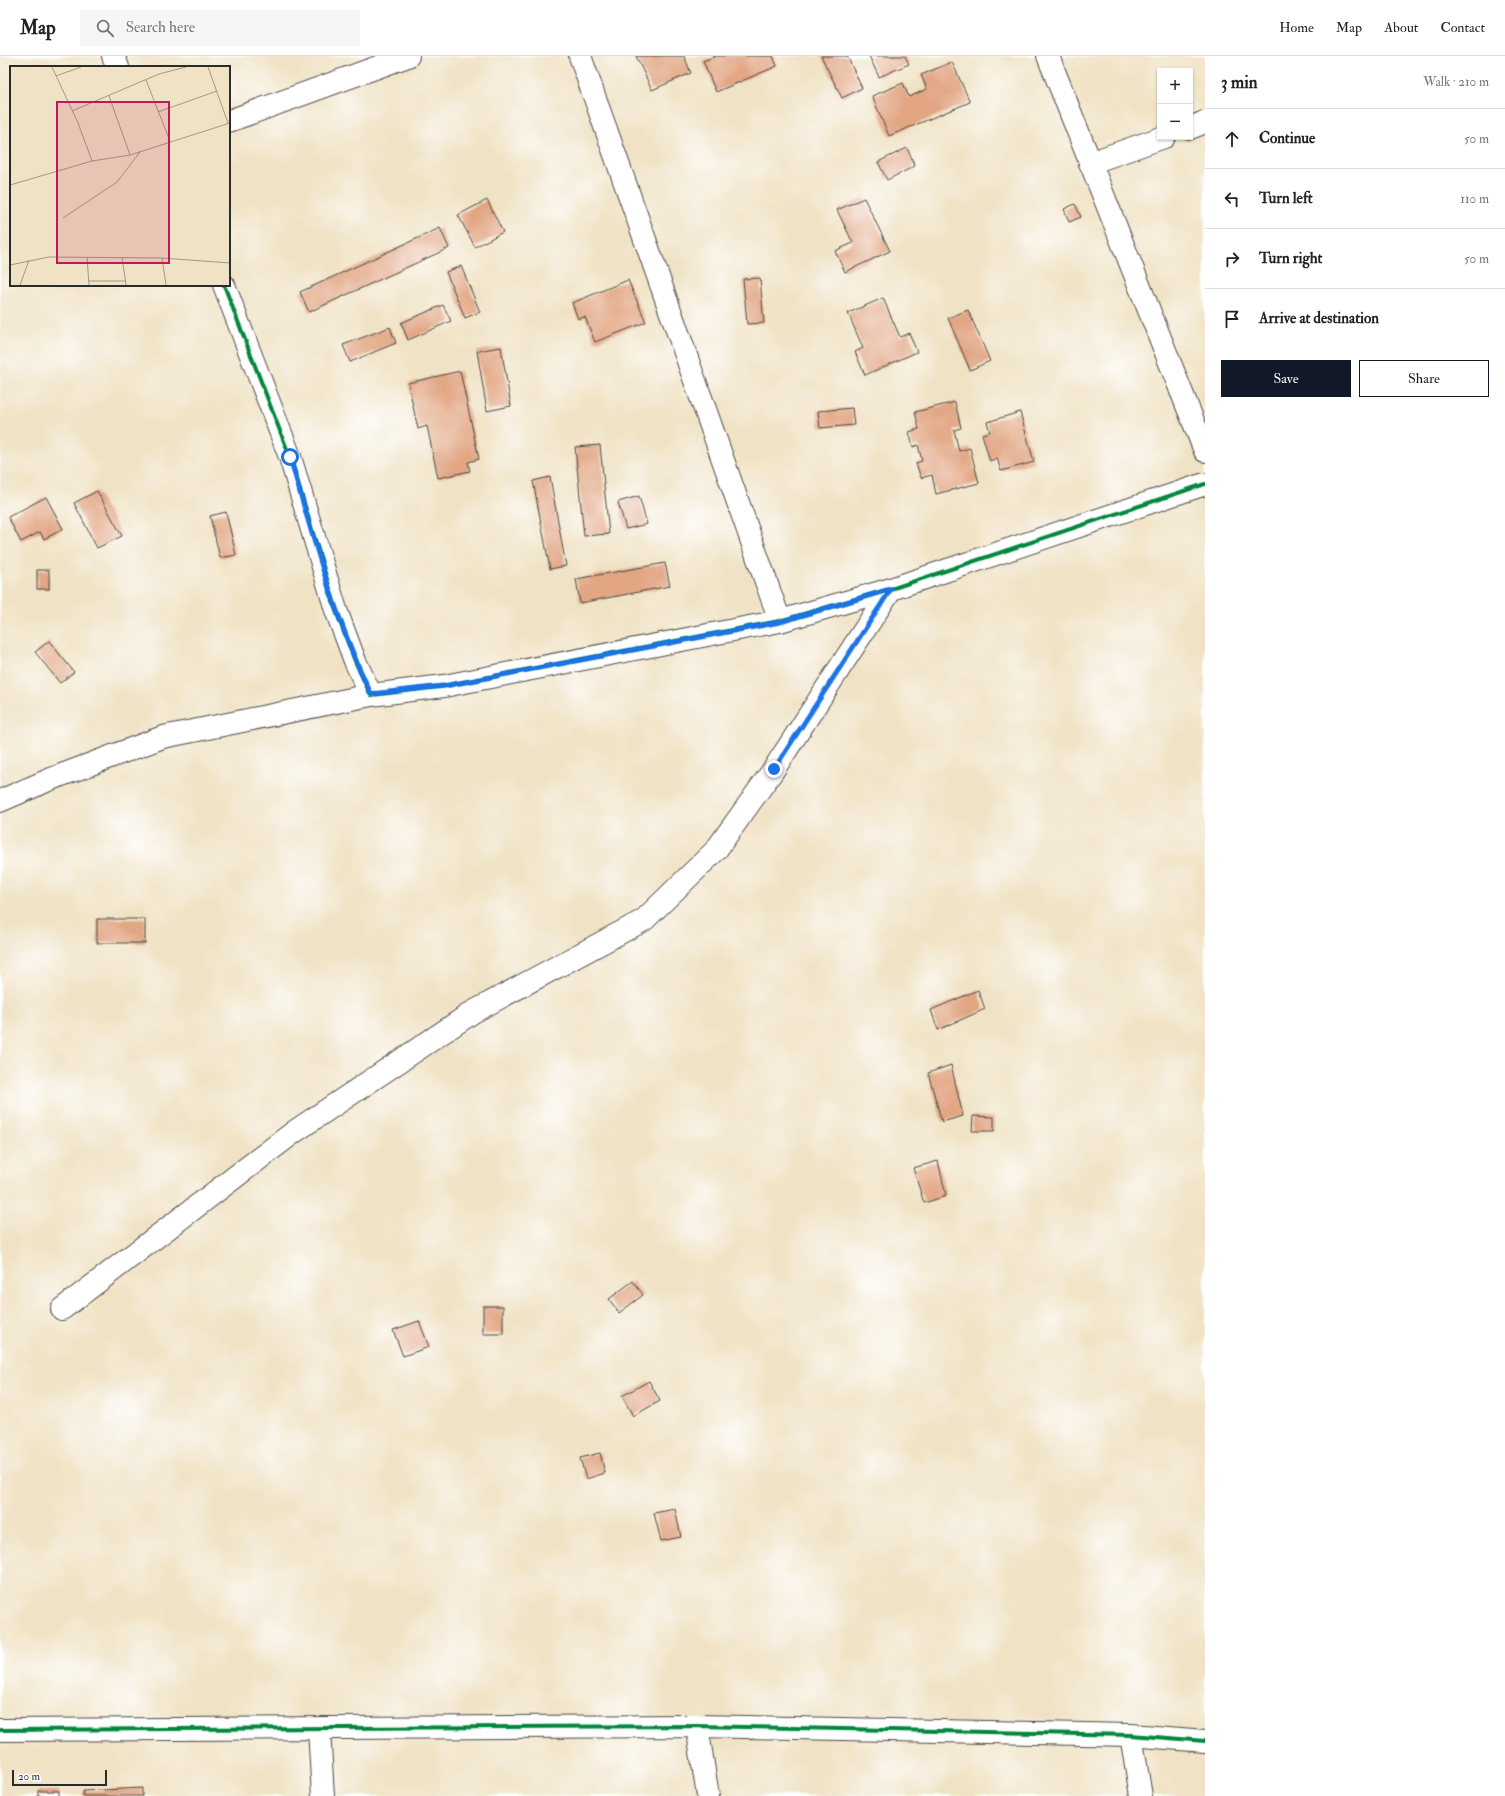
<!DOCTYPE html>
<meta charset="utf-8">
<style>
body{margin:0;font-family:"IM FELL Double Pica",serif;background:#f6f6f6;color:#222}
.controls{position:absolute;right:12px;top:12px;display:grid;overflow:hidden;border-radius:0px;box-shadow:0 1px 3px #0004}
.controls button{width:36px;height:36px;display:grid;place-items:center;padding:0;border:0;border-bottom:1px solid #e0e0e0;background:#fff;color:#222;font:20px sans-serif}
.scale{position:absolute;left:12px;bottom:10px;width:95px;box-sizing:border-box;padding-left:4px;border:2px solid #2b2b2b;border-top:0;font-size:11px;line-height:14px;white-space:nowrap;color:#2b2b2b;-webkit-text-stroke:3px #fff;paint-order:stroke}
.stop{position:absolute;width:12px;height:12px;margin:-9px;border:3px solid #1a73e8;border-radius:50%;background:#fff}
.stop.end{background:#1a73e8;border-color:#fff;box-shadow:0 1px 4px #0008}
.list{margin:0;padding:0;list-style:none}
h2{display:flex;justify-content:space-between;align-items:center;height:52px;margin:0;padding:0 16px;font-size:17px}
h2 small{font-size:13px;font-weight:400;color:#767676}
.list li{display:grid;grid-template-columns:26px 1fr auto;gap:12px;align-items:center;box-sizing:border-box;height:60px;padding:0 16px;border-top:1px solid #e0e0e0}
.list b{display:block;font-size:15px;white-space:nowrap}
.list em{font-size:13px;font-style:normal;color:#767676}
.actions{display:flex;gap:8px;padding:12px 16px}
.actions a{flex:1;padding:9px 0;border:1px solid #111827;border-radius:0px;text-align:center;font-size:14px;color:#111827}
.actions .main{background:#111827;color:#fff}
.icon{flex:none;width:22px;height:22px;fill:none;stroke:currentColor;stroke-width:2;stroke-linecap:round;stroke-linejoin:round}
.map{position:relative;flex:none;width:1205px;height:1740px;overflow:hidden}
header{display:flex;align-items:center;gap:24px;box-sizing:border-box;height:56px;padding:0 20px;background:#fff;border-bottom:1px solid #e0e0e0}
header strong{font-size:19px}
nav{display:flex;gap:22px;margin-inline-start:auto;font-size:14px}
.search{width:280px;height:36px;background:#f6f6f6;display:flex;align-items:center;gap:10px;box-sizing:border-box;padding:0 14px;border-radius:0px;color:#767676;font-size:15px}
main{display:flex}
aside{flex:1;background:#fff}
.map>svg:first-child{display:block}
.building{fill:#e2a683}
.lines{fill:none;stroke-linecap:round;stroke-linejoin:round}
.street-casing{stroke:#494642;stroke-width:24}
.street{stroke:#fff;stroke-width:22}
.cycleway-casing{stroke:#fff;stroke-width:6}
.cycleway{stroke:#00873e;stroke-width:4}
.route{stroke:#1a73e8;stroke-width:5}
.inset-road{fill:none;stroke:#a19987;stroke-width:1}
.view{fill:#c2185b;fill-opacity:0.15;stroke:#c2185b;stroke-width:2}
.inset-edge{fill:none;stroke:#2b2b2b;stroke-width:2}
</style>
<header>
<strong>Map</strong>
<div class="search"><svg class="icon" aria-label="search" viewBox="0 0 24 24"><circle cx="10" cy="10" r="6"/><path d="M15 15l6 6"/></svg>Search here</div>
<nav><a>Home</a><a>Map</a><a>About</a><a>Contact</a></nav>
</header>
<main>
<div class="map">
<svg width="1205" height="1740" viewBox="0 0 1205 1740">
<rect width="100%" height="100%" fill="#fff"/>
<filter id="ink" filterUnits="userSpaceOnUse"><feTurbulence type="fractalNoise" baseFrequency=".025" numOctaves="2"/><feDisplacementMap in="SourceGraphic" scale="8" xChannelSelector="R" yChannelSelector="G"/><feConvolveMatrix kernelMatrix="1 2 1 2 8 2 1 2 1" color-interpolation-filters="sRGB"/></filter>
<filter id="wash" filterUnits="userSpaceOnUse"><feTurbulence type="fractalNoise" baseFrequency=".012" numOctaves="4" result="noise"/><feDisplacementMap in="SourceGraphic" scale="16" xChannelSelector="R" yChannelSelector="G"/><feGaussianBlur stdDeviation="0.9" result="paint"/><feColorMatrix in="noise" values="0 0 0 0 0 0 0 0 0 0 0 0 0 0 0 0 0 1.4 0 .05"/><feComposite in="paint" operator="in"/></filter>
<g filter="url(#wash)">
<rect width="100%" height="100%" fill="#f0e2c4"/>
<g id="blocks">
<g class="building">
<polygon points="636,0 684,0 691,17 652,34"/>
<polygon points="716,0 773,0 777,10 716,36 703,5"/>
<polygon points="821,0 847,0 862,32 842,42"/>
<polygon points="869,0 905,0 909,8 879,21"/>
<polygon points="952,6 970,46 889,80 872,40 903,27 909,41 927,33 921,19"/>
<polygon points="907,92 915,110 887,124 878,106"/>
<polygon points="864,142 890,195 845,216 835,195 853,187 837,154"/>
<polygon points="487,144 503,176 475,191 458,159"/>
<polygon points="1075,148 1081,161 1069,166 1064,153"/>
<polygon points="440,172 449,192 309,256 300,236"/>
<polygon points="461,210 480,256 465,262 446,216"/>
<polygon points="760,222 764,267 747,268 743,223"/>
<polygon points="628,224 646,266 595,286 585,261 578,263 572,247"/>
<polygon points="883,242 900,281 909,277 917,296 865,319 855,296 863,292 848,257"/>
<polygon points="443,249 451,265 408,284 401,267"/>
<polygon points="968,254 990,305 970,314 948,262"/>
<polygon points="390,271 396,287 350,306 343,289"/>
<polygon points="501,291 511,350 487,355 477,295"/>
<polygon points="460,315 479,403 468,406 470,415 438,422 427,370 418,373 408,327"/>
<polygon points="955,346 961,372 954,374 959,395 970,392 979,427 936,438 932,419 921,422 916,407 922,405 918,389 913,391 909,376 919,373 915,356"/>
<polygon points="852,352 854,369 820,372 818,355"/>
<polygon points="1020,356 1034,406 1001,415 997,402 990,405 982,378 990,376 987,366"/>
<polygon points="600,389 609,478 584,480 575,391"/>
<polygon points="550,421 566,510 550,513 533,425"/>
<polygon points="97,435 122,480 97,492 74,447"/>
<polygon points="639,440 647,468 626,473 618,446"/>
<polygon points="46,441 63,473 44,483 40,476 21,486 8,461"/>
<polygon points="226,456 236,499 220,502 210,460"/>
<polygon points="665,507 670,530 580,547 576,523"/>
<rect x="37" y="514" width="12" height="19"/>
<polygon points="49,585 74,616 60,627 35,596"/>
<rect x="97" y="863" width="48" height="24"/>
<polygon points="978,934 985,953 938,974 931,954"/>
<polygon points="951,1009 963,1060 942,1066 928,1017"/>
<polygon points="973,1060 994,1061 994,1075 972,1075"/>
<polygon points="938,1105 946,1140 924,1147 913,1112"/>
<polygon points="633,1225 643,1239 619,1257 609,1243"/>
<rect x="483" y="1250" width="20" height="28"/>
<polygon points="419,1265 429,1291 403,1300 393,1274"/>
<polygon points="649,1325 660,1345 633,1360 622,1340"/>
<polygon points="600,1397 605,1417 586,1423 580,1402"/>
<polygon points="675,1453 681,1481 661,1485 654,1457"/>
<polygon points="142,1732 142,1740 83,1740 83,1735"/>
<rect x="38" y="1735" width="21" height="5"/>
</g>
</g>
</g>
<g filter="url(#ink)">
<use href="#blocks" fill-opacity="0" stroke="#494642" stroke-width="1"/>
<g class="lines">
<g class="street-casing">
<g id="street">
<polyline points="113,0 118,11"/>
<polyline points="580,0 780,565"/>
<polyline points="1048,0 1205,395"/>
<polyline points="229,65 408,0"/>
<polyline points="1190,72 1205,66"/>
<polyline points="1090,107 1164,81"/>
<polyline points="224,229 290,401 336,554 355,605 371,639 444,630 780,565 891,533 1205,428"/>
<polyline points="0,745 51,723 163,681 371,639"/>
<polyline points="62,1253 294,1076 473,956 644,864 716,794 774,713 891,533"/>
<polyline points="697,1670 708,1740"/>
<polyline points="319,1673 323,1740"/>
<polyline points="0,1674 697,1670 1131,1679 1205,1685"/>
<polyline points="1131,1679 1141,1740"/>
</g>
</g>
<use href="#street" class="street"/>
<g class="cycleway-casing">
<g id="cycleway">
<polyline points="224,229 290,401 336,554 355,605 371,639 444,630 780,565 891,533 1205,428"/>
<polyline points="0,1674 697,1670 1131,1679 1205,1685"/>
</g>
</g>
<use href="#cycleway" class="cycleway"/>
</g>
</g>
<g class="lines" filter="url(#ink)">
<path class="route" d="M 290,401 C 313,482 335,563 371,638 L 444,630 L 780,566 L 891,533 L 774,713"/>
</g>
<g transform="translate(10 10)">
<rect width="220" height="220" fill="#f0e2c4"/>
<path class="inset-road" d="M 42,1 L 68,57 L 82,95 L 120,89 L 220,57M 198,1 L 218,57M 46,10 L 71,1M 136,14 L 160,75M 99,30 L 120,89M 62,45 L 149,8 L 176,1M 148,46 L 207,25M 0,119 L 82,95M 53,152 L 107,116 L 130,86M 77,191 L 79,219M 112,191 L 116,219M 152,192 L 156,219M 0,199 L 39,191 L 152,192 L 220,197M 78,215 L 116,215M 10,219 L 19,194"/>
<path class="view" d="M 47,36 L 159,36 L 159,197 L 47,197 Z"/>
<rect width="220" height="220" class="inset-edge"/>
</g>
</svg>
<div class="controls">
<button>+</button>
<button>−</button>
</div>
<div class="scale">20 m</div>
<div class="stop" style="left:290px;top:401px"></div>
<div class="stop end" style="left:774px;top:713px"></div>
</div>
<aside>
<h2>3 min<small>Walk · 210 m</small></h2>
<ul class="list">
<li><svg class="icon" aria-label="ahead" viewBox="0 0 24 24"><path d="M12 20V5M6 11l6-6 6 6"/></svg><div><b>Continue</b></div><em>50 m</em></li>
<li><svg class="icon" aria-label="left" viewBox="0 0 24 24"><path d="M17 20v-9H6M10 6l-5 5 5 5"/></svg><div><b>Turn left</b></div><em>110 m</em></li>
<li><svg class="icon" aria-label="right" viewBox="0 0 24 24"><path d="M7 20v-9h11M14 6l5 5-5 5"/></svg><div><b>Turn right</b></div><em>50 m</em></li>
<li><svg class="icon" aria-label="arrive" viewBox="0 0 24 24"><path d="M6 21V4h12l-3 4 3 4H6"/></svg><div><b>Arrive at destination</b></div></li>
</ul>
<div class="actions"><a class="main">Save</a><a>Share</a></div>
</aside>
</main>
